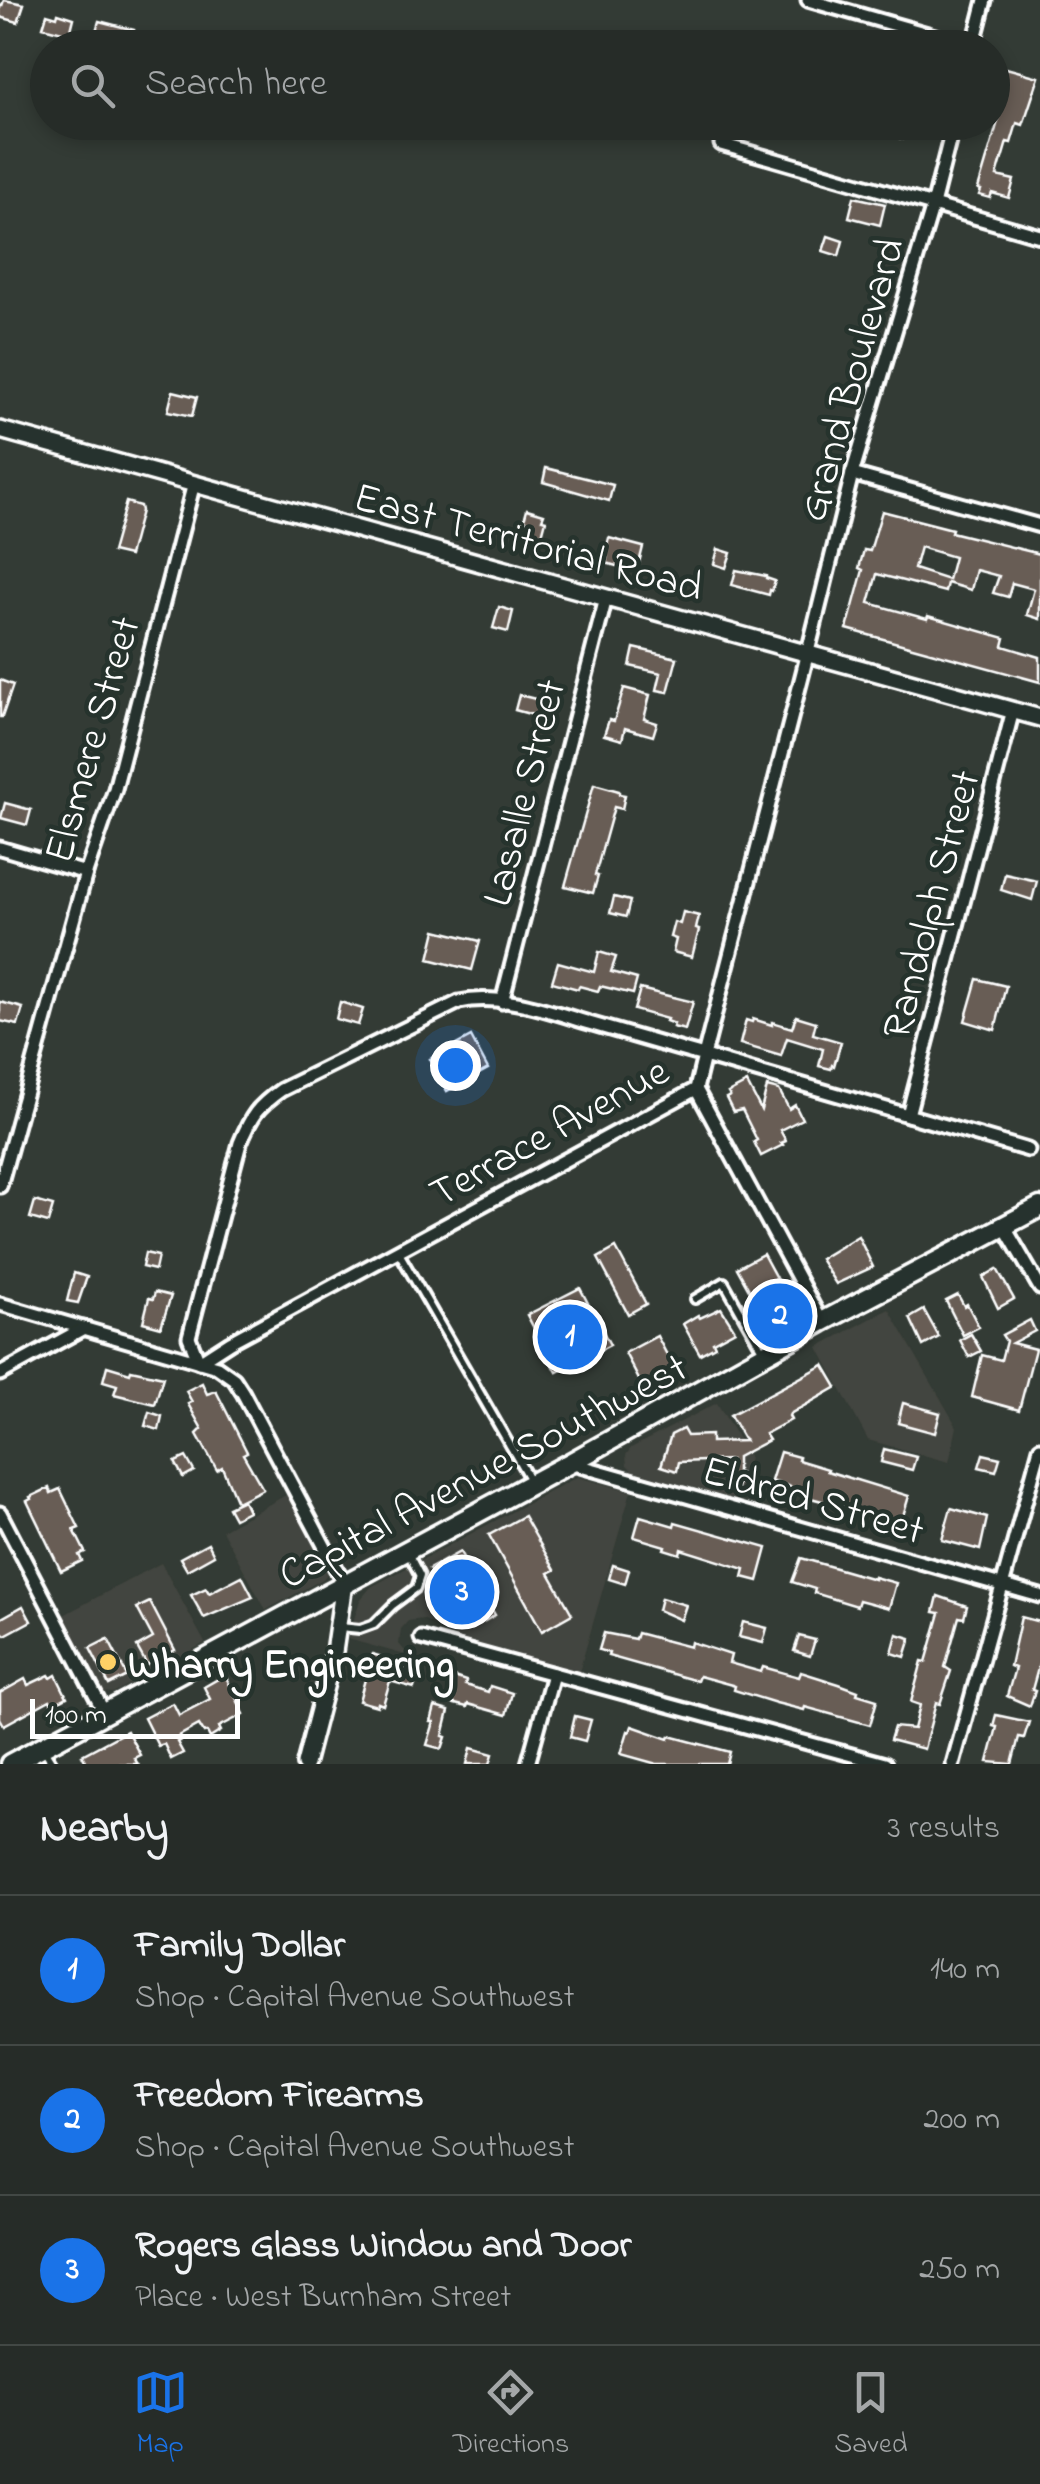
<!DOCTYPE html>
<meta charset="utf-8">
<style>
body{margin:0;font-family:"Indie Flower",sans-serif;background:#323834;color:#f1f3f6}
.scale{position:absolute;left:30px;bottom:25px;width:210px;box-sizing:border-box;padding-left:10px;border:5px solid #fff;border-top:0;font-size:28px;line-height:35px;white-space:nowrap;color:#fff;-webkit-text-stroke:8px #26332d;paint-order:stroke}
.you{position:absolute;left:455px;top:1065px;width:35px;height:35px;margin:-25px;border:8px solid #fff;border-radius:50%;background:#1a73e8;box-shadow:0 0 0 15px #1a73e833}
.badge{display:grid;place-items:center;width:65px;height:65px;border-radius:50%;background:#1a73e8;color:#fff;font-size:32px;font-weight:700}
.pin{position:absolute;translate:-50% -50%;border:5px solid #fff;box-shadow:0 2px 10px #0006}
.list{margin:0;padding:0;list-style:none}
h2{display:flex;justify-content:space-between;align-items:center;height:130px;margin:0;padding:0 40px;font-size:42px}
h2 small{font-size:32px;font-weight:400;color:#a4a7a8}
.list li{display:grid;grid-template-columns:65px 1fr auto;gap:30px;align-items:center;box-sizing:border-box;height:150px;padding:0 40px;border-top:2px solid #424845}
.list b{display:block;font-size:38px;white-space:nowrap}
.list p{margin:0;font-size:32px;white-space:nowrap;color:#a4a7a8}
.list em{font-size:32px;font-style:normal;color:#a4a7a8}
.icon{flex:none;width:55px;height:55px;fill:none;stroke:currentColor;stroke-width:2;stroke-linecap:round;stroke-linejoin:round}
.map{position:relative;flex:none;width:1040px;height:1764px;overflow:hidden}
.search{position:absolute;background:#262c28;box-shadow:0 5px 15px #0003;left:30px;right:30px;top:30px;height:110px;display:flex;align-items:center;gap:25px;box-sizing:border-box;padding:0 35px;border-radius:55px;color:#a4a7a8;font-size:38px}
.sheet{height:580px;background:#262c28}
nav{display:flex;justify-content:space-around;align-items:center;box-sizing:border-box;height:140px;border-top:2px solid #424845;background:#262c28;font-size:28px;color:#a4a7a8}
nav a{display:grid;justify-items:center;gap:5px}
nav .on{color:#1a73e8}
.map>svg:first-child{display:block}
.built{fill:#43453f}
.building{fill:#685d55;stroke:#fff;stroke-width:2.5;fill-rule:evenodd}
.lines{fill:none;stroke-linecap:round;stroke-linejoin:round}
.service-casing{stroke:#fff;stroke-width:14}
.minor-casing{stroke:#fff;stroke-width:19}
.tertiary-casing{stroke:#fff;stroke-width:22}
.secondary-casing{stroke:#fff;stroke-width:25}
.service{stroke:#26332d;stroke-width:6}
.minor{stroke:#26332d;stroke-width:11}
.tertiary{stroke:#26332d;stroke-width:15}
.secondary{stroke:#26332d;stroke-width:18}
.poi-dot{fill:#ffd166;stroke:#26332d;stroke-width:4}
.labels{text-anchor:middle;stroke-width:9;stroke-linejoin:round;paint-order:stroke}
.street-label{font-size:42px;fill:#fff;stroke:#26332d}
.poi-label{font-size:42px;font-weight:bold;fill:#fff;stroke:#26332d;text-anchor:start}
</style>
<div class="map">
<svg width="1040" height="1764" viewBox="0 0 1040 1764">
<rect width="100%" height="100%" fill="#333b35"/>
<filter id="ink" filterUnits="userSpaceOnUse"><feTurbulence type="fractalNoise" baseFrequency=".01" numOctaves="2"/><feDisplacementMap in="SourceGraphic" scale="20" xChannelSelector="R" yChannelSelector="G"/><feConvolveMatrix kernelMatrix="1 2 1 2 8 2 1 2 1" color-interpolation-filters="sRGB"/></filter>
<g filter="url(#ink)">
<g class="built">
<polygon points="889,1309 957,1427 949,1462 868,1440 818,1347"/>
<polygon points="717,1403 749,1457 737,1500 633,1471 627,1465 626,1455 631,1448"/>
<polygon points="577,1477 631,1491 579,1672 458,1638 423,1619 408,1621 401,1629 399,1644 409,1656 348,1639 360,1600 371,1587"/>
<polygon points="288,1494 327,1574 323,1579 266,1610 222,1530"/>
<polygon points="161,1563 205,1643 113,1693 103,1692 62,1616"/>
</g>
<g class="building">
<polygon points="4,0 24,4 18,22 0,17 0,6 2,6"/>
<polygon points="58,13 74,18 70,34 43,27 47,14 57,17"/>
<polygon points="99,21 134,30 130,48 94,38"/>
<polygon points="1006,68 1039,77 1023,125 1017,123 1011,143 1007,142 997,176 1014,180 1009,198 992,193 990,198 979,195 981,190 978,189 999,118 993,116"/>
<polygon points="890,122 907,122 903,139 887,135"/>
<polygon points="854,197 885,204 880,225 849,217"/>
<polygon points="828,236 843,241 839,256 823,251"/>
<polygon points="173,391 197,397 192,416 168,411"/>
<polygon points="546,468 613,485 609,501 543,482"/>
<polygon points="126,502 140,506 141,511 129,556 112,552"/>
<polygon points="527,509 544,514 542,519 546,520 542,535 528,531 530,522 524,520"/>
<path d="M 882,511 L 952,529 L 951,532 L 1040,554 L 1040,619 L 1027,615 L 1034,589 L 1012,583 L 1008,597 L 993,593 L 999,576 L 976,570 L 971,590 L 947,583 L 945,592 L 877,574 L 869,603 L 927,619 L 928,616 L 1005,638 L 1003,646 L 1040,657 L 1040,682 L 847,629 L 863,570 L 859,568 L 864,550 L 870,551 ZM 920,547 L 954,557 L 948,580 L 914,569 Z"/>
<polygon points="609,538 643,547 638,567 622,562 620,567 606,563 607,558 604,558"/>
<polygon points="718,549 731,553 726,568 714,564"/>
<polygon points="736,570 766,576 766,578 775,581 772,591 770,590 769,595 732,585"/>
<polygon points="499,607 513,611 508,632 493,628"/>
<polygon points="634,648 677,658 668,692 657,690 661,673 630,666"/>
<polygon points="0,680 13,685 2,717 0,717"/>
<polygon points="624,688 650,695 644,719 657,723 653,736 625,728 622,740 604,735 609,720 614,721"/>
<polygon points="519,695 548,702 544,718 515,710"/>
<polygon points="594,784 619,791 619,794 625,795 622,809 614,807 595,875 598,876 593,893 565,886"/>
<polygon points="5,803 31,810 27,825 1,818"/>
<polygon points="1005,874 1037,881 1032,900 1001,890"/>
<polygon points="614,897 630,901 626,917 610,913"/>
<polygon points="683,912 699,916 696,929 699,930 692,957 673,952 676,939 670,937 674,922 680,924"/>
<polygon points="436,930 480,941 472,970 429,959"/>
<polygon points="599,952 616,957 611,972 637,979 633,994 600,986 598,991 579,986 578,989 552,982 558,962 594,972"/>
<polygon points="977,979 1006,986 995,1030 965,1021"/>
<polygon points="640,989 693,1002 685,1030 673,1027 674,1024 666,1021 667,1019 634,1010"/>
<polygon points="0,1002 23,1008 18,1025 0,1021"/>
<polygon points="340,1002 363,1009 358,1025 336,1019"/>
<polygon points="796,1016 816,1022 813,1034 841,1042 834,1066 832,1065 831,1069 819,1066 823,1049 787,1038 781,1056 740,1044 746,1020 752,1022 753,1019 772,1025 772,1022 792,1028"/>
<polygon points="471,1037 488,1069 447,1091 430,1059"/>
<polygon points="747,1083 761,1110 767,1087 779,1090 789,1109 795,1105 802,1119 780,1130 786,1141 781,1143 783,1145 761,1156 754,1142 757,1140 742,1110 733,1112 726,1098 730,1096 728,1093"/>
<polygon points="35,1201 53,1206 48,1223 30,1218"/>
<polygon points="858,1236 873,1267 836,1284 820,1259"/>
<polygon points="616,1248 646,1304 628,1314 598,1258"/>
<polygon points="145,1253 158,1256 155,1270 142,1267"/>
<polygon points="763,1254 796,1315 771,1329 737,1268"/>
<polygon points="997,1269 1014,1299 998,1308 983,1277"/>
<polygon points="74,1273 87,1277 78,1303 67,1301"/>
<polygon points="580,1288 610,1345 557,1372 527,1315"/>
<polygon points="155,1292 171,1296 161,1327 143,1322 149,1298 153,1299"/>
<polygon points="958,1295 964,1306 967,1304 979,1327 963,1335 946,1301"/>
<polygon points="721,1308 735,1330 713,1342 715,1346 700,1354 683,1324 698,1315 700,1318"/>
<polygon points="924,1310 939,1337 923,1346 910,1318"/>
<polygon points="1030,1320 1035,1331 1012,1343 1035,1349 1019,1410 972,1397 982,1355 1001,1360 1006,1341 1002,1335"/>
<polygon points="971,1334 981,1351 969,1357 960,1340"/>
<polygon points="657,1336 678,1376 646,1393 625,1353"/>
<polygon points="824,1365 837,1387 790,1414 789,1416 791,1420 765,1434 769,1440 737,1457 737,1472 741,1474 737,1488 723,1484 730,1460 679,1462 677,1471 661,1466 671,1435 683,1429 687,1436 711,1435 711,1442 745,1441 730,1415"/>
<polygon points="107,1366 130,1373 131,1370 163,1377 155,1404 114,1394 117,1385 103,1381"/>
<polygon points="202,1383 207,1394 216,1391 247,1452 243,1454 263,1489 237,1502 222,1467 217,1470 197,1434 202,1429 188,1404 192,1402 186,1391"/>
<polygon points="903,1403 940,1413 935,1433 898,1423"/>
<polygon points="149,1412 162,1416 159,1430 145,1426"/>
<polygon points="884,1449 916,1457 912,1470 881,1462"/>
<polygon points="780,1452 799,1457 798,1460 828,1469 827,1471 909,1496 902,1519 899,1522 800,1495 801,1490 771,1481"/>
<polygon points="983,1454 1000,1458 996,1471 979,1467"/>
<polygon points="186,1457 194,1471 183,1477 175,1462"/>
<polygon points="49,1488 51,1493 60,1489 79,1528 74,1530 85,1552 79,1555 82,1561 61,1571 27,1501 31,1499 30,1497"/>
<polygon points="243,1500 248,1511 234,1518 228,1507"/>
<polygon points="951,1508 987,1518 980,1550 942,1540"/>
<polygon points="524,1516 555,1570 549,1573 572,1614 542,1631 489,1535"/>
<polygon points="640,1516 674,1526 675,1522 767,1548 758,1581 743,1577 745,1569 681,1549 680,1554 664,1549 665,1546 634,1537"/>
<polygon points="208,1543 214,1555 187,1570 180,1558"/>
<polygon points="460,1552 495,1615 471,1629 464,1617 457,1621 429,1569"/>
<polygon points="801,1558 874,1579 874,1577 896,1583 889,1608 859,1600 857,1606 814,1593 815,1589 792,1582"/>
<polygon points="613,1565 629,1570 625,1584 609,1579"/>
<polygon points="242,1576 253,1597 204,1618 191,1595 206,1588 209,1593"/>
<polygon points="938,1596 967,1606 964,1618 959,1617 945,1667 951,1671 940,1704 936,1703 924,1749 890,1740 894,1727 914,1729 920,1705 911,1702 922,1661 926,1662 940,1613 934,1612"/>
<polygon points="661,1598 686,1605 681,1620 658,1610"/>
<polygon points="150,1602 175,1650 147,1665 137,1647 153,1638 137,1608"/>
<polygon points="23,1606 31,1621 5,1635 3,1633 0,1634 0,1619"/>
<polygon points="1021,1617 1040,1622 1040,1661 1032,1690 1035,1691 1030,1706 1007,1696 1015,1668 1010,1666"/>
<polygon points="743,1622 767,1628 763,1643 739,1637"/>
<polygon points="604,1633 635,1639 637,1633 690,1647 691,1642 731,1655 729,1663 761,1672 763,1667 799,1677 801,1672 839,1684 858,1691 857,1694 877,1700 870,1725 805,1707 804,1710 776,1703 734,1690 735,1686 732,1685 699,1676 697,1681 608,1656 609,1653 599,1650"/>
<polygon points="897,1634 911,1638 905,1657 892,1653"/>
<polygon points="799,1636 815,1640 810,1656 794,1651"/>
<polygon points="108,1639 127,1676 109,1685 90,1648"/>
<polygon points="372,1654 396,1661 394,1667 418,1673 414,1688 390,1681 383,1705 378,1703 377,1706 359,1701"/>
<polygon points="49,1675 51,1678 56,1675 67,1697 52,1705 50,1700 4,1725 0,1718 0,1693 25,1679 28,1685"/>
<polygon points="225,1675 244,1714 219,1727 221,1731 210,1738 207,1732 204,1733 199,1725 179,1736 181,1740 177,1742 183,1753 171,1759 164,1744 158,1746 144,1718 173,1703 179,1715 210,1699 204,1687"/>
<polygon points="454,1677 466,1681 465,1685 488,1692 490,1686 512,1693 506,1715 468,1704 467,1707 447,1702"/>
<polygon points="435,1707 449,1711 443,1736 446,1737 442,1749 427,1745 434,1722 431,1722"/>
<polygon points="996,1715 1029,1722 1024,1738 1019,1737 1012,1764 988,1762 997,1727 993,1726"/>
<polygon points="575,1716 591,1720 585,1741 570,1737"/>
<polygon points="632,1726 669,1739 670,1736 730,1752 727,1764 657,1764 621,1754 628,1731 630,1732"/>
<polygon points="127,1731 140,1755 134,1758 138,1764 87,1764 82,1755"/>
<polygon points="471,1748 493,1754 490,1764 467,1764"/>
</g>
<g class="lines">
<g class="service-casing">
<g id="service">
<polyline points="398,1251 531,1482"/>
<polyline points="695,1299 724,1282 764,1353"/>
<polyline points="340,1627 360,1629 374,1624 393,1605 416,1588 420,1576 409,1555"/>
<polyline points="43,1748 53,1764"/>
</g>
</g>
<g class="minor-casing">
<g id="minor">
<polyline points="808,0 973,47 985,0"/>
<path d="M 954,122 L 933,205 L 852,474 L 803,672 L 704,1056 L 696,1089 L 230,1342 L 199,1362 L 189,1337 L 240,1143 C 251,1116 257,1107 281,1090 L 459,1002 C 501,993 549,1011 589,1023 C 621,1032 654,1042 686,1051 L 704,1056 L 1028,1150"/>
<polyline points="721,144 1040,236"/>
<polyline points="852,474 1040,526"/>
<polyline points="0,848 86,873"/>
<polyline points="502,1002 606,598"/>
<polyline points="696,1089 822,1322"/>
<polyline points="908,1115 1013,710"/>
<polyline points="0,1186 86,873 115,789 194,483"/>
<polyline points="1004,1226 1040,1288"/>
<polyline points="0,1304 217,1367 234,1379 243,1393 344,1583"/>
<polyline points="0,1374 84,1328"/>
<polyline points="570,1463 1040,1596"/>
<polyline points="0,1513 105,1714"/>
<polyline points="421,1638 885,1764"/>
<polyline points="528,1764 553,1674"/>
<polyline points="953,1764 1040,1448"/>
</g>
</g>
<g class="tertiary-casing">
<g id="tertiary">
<polyline points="0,430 1040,718"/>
<polyline points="305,1764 334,1652 344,1583"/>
</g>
</g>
<g class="secondary-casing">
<polyline id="secondary" points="10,1764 570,1463 822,1322 1040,1207"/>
</g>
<use href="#service" class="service"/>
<use href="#minor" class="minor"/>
<use href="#tertiary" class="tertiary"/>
<use href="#secondary" class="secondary"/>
</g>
</g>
<circle class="poi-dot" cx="108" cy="1662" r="10"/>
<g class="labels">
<g class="street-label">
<text transform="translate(849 379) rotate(-74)" y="15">Grand Boulevard</text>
<text transform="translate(529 540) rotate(15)" y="15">East Territorial Road</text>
<text transform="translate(90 739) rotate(-74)" y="15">Elsmere Street</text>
<text transform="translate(522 792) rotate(-76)" y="15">Lasalle Street</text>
<text transform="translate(929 904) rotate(-75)" y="15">Randolph Street</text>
<text transform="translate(548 1130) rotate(-29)" y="15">Terrace Avenue</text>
<text transform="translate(482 1469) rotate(-28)" y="15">Capital Avenue Southwest</text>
<text transform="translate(814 1498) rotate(16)" y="15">Eldred Street</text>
</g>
<g class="poi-label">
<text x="128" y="1677">Wharry Engineering</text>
</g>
</g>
</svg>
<div class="scale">100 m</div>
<div class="you"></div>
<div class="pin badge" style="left:570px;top:1337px">1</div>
<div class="pin badge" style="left:780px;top:1316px">2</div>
<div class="pin badge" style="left:462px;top:1592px">3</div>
<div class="search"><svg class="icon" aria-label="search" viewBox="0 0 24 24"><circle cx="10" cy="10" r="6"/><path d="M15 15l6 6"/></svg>Search here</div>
</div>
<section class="sheet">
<h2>Nearby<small>3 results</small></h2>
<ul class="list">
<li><span class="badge">1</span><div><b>Family Dollar</b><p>Shop · Capital Avenue Southwest</p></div><em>140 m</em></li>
<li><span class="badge">2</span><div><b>Freedom Firearms</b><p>Shop · Capital Avenue Southwest</p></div><em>200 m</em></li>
<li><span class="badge">3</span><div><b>Rogers Glass Window and Door</b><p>Place · West Burnham Street</p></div><em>250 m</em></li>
</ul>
</section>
<nav>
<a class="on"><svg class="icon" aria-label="map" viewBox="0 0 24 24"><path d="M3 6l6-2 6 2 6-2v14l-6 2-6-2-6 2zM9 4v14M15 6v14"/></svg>Map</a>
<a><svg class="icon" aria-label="directions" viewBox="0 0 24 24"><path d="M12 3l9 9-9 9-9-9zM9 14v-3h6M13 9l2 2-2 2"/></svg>Directions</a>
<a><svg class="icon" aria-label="saved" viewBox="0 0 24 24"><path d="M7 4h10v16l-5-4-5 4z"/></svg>Saved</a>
</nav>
